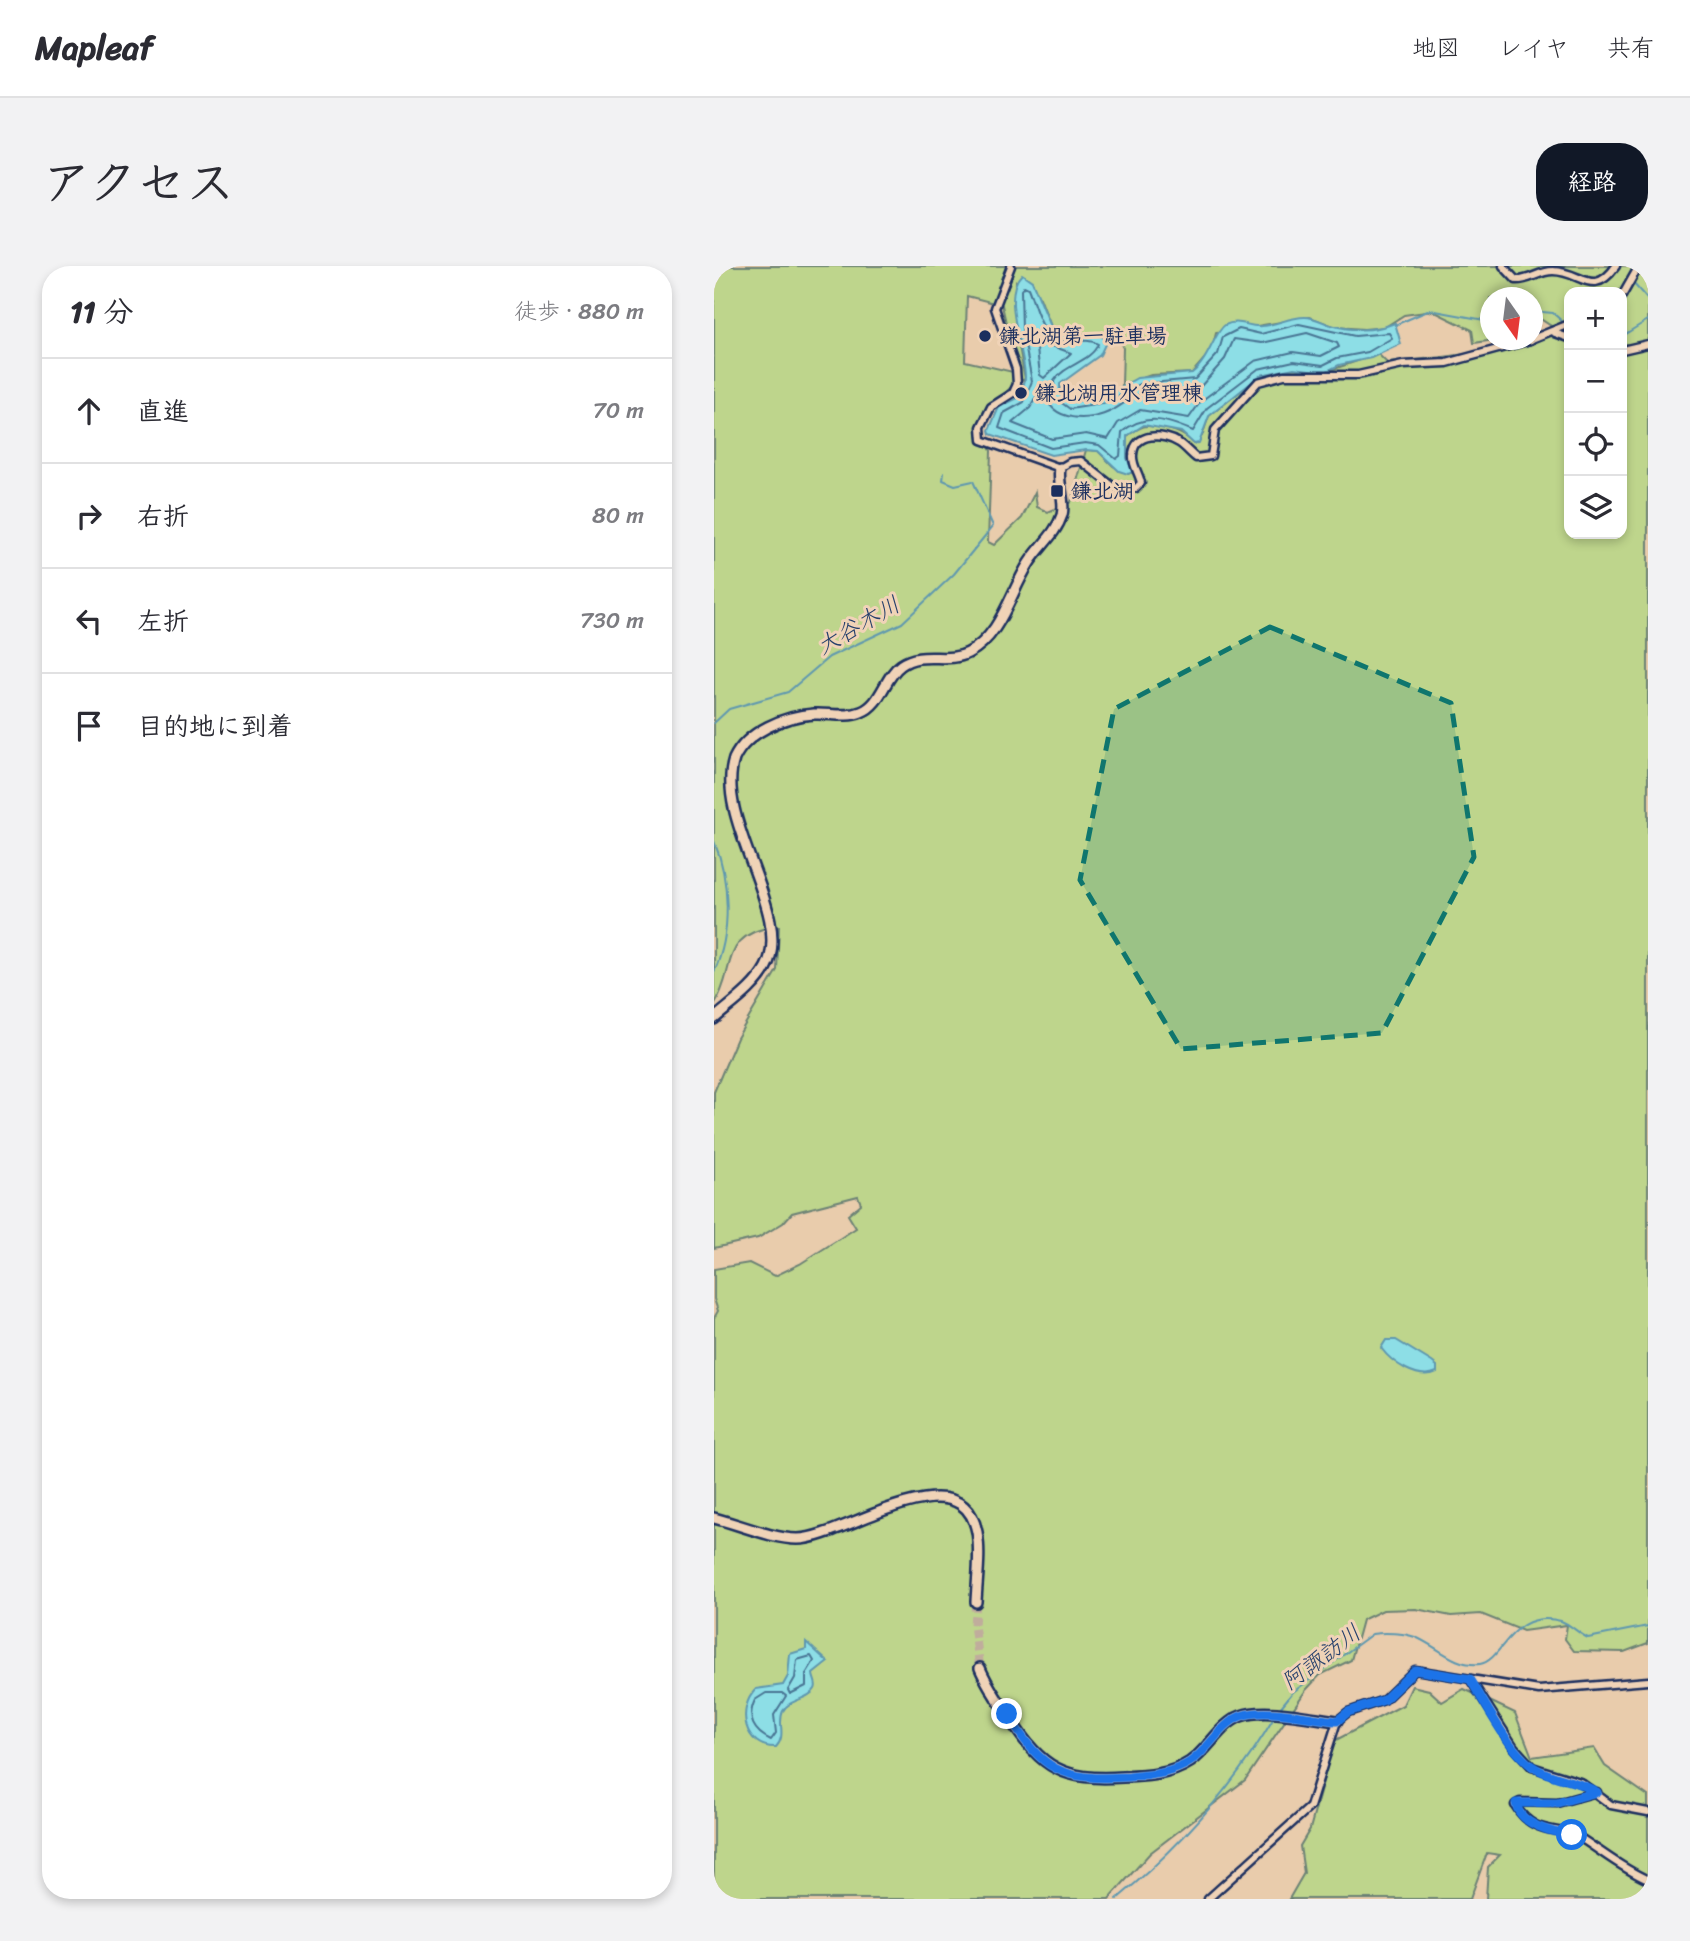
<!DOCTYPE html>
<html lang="ja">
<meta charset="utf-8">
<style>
body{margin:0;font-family:Sriracha,"Klee One",sans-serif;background:#f2f2f3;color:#2b2b33}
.controls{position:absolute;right:21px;top:21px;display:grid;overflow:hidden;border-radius:14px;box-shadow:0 4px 10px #0003}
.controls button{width:63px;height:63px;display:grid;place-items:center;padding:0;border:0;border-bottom:2px solid #e1e1e2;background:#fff;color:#2b2b33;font:35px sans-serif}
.compass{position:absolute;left:766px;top:21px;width:63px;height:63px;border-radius:50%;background:#fff;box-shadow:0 4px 10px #0003;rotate:166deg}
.stop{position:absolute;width:21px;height:21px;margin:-16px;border:5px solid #1a73e8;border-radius:50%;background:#fff}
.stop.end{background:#1a73e8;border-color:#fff;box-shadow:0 2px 7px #0008}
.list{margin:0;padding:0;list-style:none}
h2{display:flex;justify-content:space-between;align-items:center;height:91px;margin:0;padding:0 28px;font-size:30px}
h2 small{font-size:23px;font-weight:400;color:#7c7c81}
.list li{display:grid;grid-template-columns:46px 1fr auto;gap:21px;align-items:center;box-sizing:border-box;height:105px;padding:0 28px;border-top:2px solid #e1e1e2}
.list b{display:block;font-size:26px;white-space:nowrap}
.list em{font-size:23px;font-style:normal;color:#7c7c81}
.icon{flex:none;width:38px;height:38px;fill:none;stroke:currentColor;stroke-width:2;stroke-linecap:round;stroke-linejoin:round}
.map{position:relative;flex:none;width:934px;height:1633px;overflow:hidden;border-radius:28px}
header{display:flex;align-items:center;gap:42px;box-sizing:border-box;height:98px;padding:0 35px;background:#fff;border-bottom:2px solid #e1e1e2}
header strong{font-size:33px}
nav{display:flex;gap:38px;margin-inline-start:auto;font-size:24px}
.intro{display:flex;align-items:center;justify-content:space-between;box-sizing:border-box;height:168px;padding:0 42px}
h1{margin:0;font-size:49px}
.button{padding:18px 32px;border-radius:28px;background:#111827;color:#fff;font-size:24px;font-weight:700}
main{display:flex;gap:42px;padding:0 42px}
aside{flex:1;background:#fff;border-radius:28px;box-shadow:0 4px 10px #0003}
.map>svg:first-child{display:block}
.green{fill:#bed58c;stroke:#6c8275;stroke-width:2;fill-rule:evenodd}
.water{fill:#8ddee6;stroke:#5f98b0;stroke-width:2}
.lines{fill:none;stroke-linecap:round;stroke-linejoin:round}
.shore{stroke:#497594;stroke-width:2}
.stream{stroke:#5f98b0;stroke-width:2}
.secondary-tunnel{stroke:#c0ad9c;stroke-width:9;stroke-dasharray:9 4.5;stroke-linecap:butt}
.street-casing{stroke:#1b2f5e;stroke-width:11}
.secondary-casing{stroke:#1b2f5e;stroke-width:14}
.street{stroke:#f0d3b7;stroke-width:6}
.secondary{stroke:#f0d3b7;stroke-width:9}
.route{stroke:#1a73e8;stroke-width:9}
.marked{fill:#0f766e;fill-opacity:0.2;stroke:#0f766e;stroke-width:5;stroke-dasharray:14 9;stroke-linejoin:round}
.poi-dot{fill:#1b2f5e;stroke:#f0d3b7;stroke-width:2.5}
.labels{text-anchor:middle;stroke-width:6;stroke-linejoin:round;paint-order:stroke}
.poi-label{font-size:21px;font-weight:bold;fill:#1b2f5e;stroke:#f0d3b7;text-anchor:start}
.water-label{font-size:23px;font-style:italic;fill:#26406c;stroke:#f0d3b7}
</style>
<header>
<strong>Mapleaf</strong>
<nav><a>地図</a><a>レイヤ</a><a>共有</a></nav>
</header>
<div class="intro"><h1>アクセス</h1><a class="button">経路</a></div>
<main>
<aside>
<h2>11 分<small>徒歩 · 880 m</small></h2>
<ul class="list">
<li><svg class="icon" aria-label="ahead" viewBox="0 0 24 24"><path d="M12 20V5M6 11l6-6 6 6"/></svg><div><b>直進</b></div><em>70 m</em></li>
<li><svg class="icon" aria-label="right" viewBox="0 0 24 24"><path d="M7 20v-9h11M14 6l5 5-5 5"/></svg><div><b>右折</b></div><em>80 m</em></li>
<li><svg class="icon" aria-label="left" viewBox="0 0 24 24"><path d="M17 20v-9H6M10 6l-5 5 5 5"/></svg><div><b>左折</b></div><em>730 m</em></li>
<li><svg class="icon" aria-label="arrive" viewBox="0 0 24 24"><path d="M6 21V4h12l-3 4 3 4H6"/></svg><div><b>目的地に到着</b></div></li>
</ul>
</aside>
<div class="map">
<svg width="934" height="1633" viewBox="0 0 934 1633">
<rect width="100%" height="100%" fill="#e9ccac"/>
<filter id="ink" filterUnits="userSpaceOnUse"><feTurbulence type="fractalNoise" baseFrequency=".0143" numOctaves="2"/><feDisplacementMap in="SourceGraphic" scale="14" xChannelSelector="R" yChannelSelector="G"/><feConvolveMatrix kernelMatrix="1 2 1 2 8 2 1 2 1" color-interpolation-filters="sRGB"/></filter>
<g filter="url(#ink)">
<g class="green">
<path d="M 0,0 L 934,0 L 934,1377 L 910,1386 L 860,1385 L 851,1373 L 853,1359 L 809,1365 L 767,1348 L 737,1350 L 702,1343 L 669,1344 L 648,1354 L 637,1394 L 606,1409 L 592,1424 L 531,1514 L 436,1587 L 395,1633 L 0,1633 L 0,1052 L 4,1045 L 0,1033 L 0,1003 L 35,997 L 61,1010 L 86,998 L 142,962 L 134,949 L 147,938 L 144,930 L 78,947 L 69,957 L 44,972 L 0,982 L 0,826 L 23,772 L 63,704 L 65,660 C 4,666 23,704 0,739 ZM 302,15 L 326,32 L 338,63 L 352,68 L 381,68 L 393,74 L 401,66 L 409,82 L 408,119 L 437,109 L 478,107 L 498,84 L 502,67 L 596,51 L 622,61 L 650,63 L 671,61 L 690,49 L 719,45 L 758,64 L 760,77 L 780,74 L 776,74 L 776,32 L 818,32 L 819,53 L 822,50 L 840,62 C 789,89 730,90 673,97 L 664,88 L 611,106 L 580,102 L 547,109 L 495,150 L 488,170 L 480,178 C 469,165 449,161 434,160 C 427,159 419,166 413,170 L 413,192 L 419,206 L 414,208 L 399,200 L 384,185 L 372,184 L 357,236 L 334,246 L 323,241 L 321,226 L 308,252 L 280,279 L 274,276 L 277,185 L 269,166 L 277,141 L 299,119 L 311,113 L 302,64 ZM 855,26 L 908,26 L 908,268 L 855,268 ZM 253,30 L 288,39 L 303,107 L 251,95 Z"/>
<polygon points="698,1420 715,1424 728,1436 750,1423 801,1447 818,1491 880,1482 891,1500 934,1530 934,1633 772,1633 774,1601 786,1589 773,1587 756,1633 575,1633 590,1607 586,1580 596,1563 620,1475 689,1439"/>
</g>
<g class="water">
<path d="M 308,8 L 318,15 L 338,63 C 355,73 377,61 393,74 L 386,89 L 346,118 L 346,128 L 358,136 L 391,130 L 423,112 L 478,107 C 495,94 501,65 511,59 C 525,52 535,62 548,60 C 563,59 575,51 591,51 C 600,51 608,56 617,59 C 638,65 661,65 681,57 L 687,78 L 657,92 L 625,99 L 611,106 L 580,102 L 547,109 L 495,150 L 485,177 L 480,178 L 467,166 L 430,159 L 413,170 L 413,192 L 419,206 L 414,208 L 405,205 L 384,185 L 372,184 L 337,189 L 276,168 L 275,164 L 285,141 L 304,132 C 307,126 311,119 311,111 C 311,84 286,29 308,8 Z"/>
<path d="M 672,1074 L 682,1074 L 718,1096 L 723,1100 L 723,1106 C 704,1115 678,1097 667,1082 Z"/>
<path d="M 92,1376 L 114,1396 L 99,1408 C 99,1413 104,1418 101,1423 C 95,1434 75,1433 69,1445 C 63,1458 73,1469 62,1481 C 30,1482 22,1443 42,1423 L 69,1419 L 74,1410 L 76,1388 L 92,1383 Z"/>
</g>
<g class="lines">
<g class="shore">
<path d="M 310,20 L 314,22 C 324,46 326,76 358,76 C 367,75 376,73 384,78 C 377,96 351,98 340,115 L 341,132 L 356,143 L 393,137 L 426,118 L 481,113 L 504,88 L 509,71 L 525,63 L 547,68 L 585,58 L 641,70 L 675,67 L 678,72 L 654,86 L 623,92 L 609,99 L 580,95 L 544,103 L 493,142 L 479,165 C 453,154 432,146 408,166 L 406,190 L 402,193 L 385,179 L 371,177 L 337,182 L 285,162 L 290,147 L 310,136 L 318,115 L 308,63 L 307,24 Z"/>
<path d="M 593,67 L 623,77 L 625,81 L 607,90 L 579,86 L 541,95 L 487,135 L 475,152 L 426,144 L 404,157 L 394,173 L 372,168 L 338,173 L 298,157 L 316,142 L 326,124 L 330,126 C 337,156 375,157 399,144 C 410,138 419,129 432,126 C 450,122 468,128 487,120 L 511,93 L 520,73 L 548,77 Z"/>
<polygon points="322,74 357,87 330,112 326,109"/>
<polygon points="97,1390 100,1395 92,1408 92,1420 76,1428 74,1424 81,1412 83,1394"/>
<path d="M 52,1427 L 68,1427 L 72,1430 L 60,1449 L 62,1467 L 57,1474 C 40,1466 32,1453 41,1434 Z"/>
</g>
<g class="stream">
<polyline points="915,12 919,0"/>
<polyline points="919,17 934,34"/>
<polyline points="818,45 839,47 850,57"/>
<polyline points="681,59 716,44 776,55"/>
<polyline points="908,70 934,54"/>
<polyline points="0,457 15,443 74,426 115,391 188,357 240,308 279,260 259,215 241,219 229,214 230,207"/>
<path d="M 0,575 C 16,613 18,668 0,706"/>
<path d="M 566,1442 L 579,1426 L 658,1368 C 670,1366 690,1367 701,1371 C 722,1379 740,1401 766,1398 C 789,1395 796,1342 847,1355 C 856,1358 865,1368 874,1372 L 934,1360"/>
<path d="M 403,1633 C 464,1582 521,1519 561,1450"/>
</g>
<polyline class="secondary-tunnel" points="262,1336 260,1359 266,1402"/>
<g class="street-casing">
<g id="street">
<path d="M 297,0 L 281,42 L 302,103 L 303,118 L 299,127 L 277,141 L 267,161 L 268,174 L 346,202 L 356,196 L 367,195 L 405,225 L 422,222 L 427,217 C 425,207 418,199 419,189 C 420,166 450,167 465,177 C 471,181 476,187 482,192 L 497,190 L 501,164 L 544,116 L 570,109 L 644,109 L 689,99 L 733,97 L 817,74"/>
<path d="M 789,0 L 802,14 C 815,15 825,5 839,5 C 867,5 879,33 902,0"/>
<polyline points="908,30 925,0"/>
<polyline points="841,67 855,72"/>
<polyline points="818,73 855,58"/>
<polyline points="908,84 934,78"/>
<polyline points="756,1413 800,1481 818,1501 866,1516 897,1539 934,1546"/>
<path d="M 883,1526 L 843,1537 L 806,1536 L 801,1539 C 822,1573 846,1558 868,1573 C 891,1588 909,1603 934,1614"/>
<polyline points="494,1633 596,1541 623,1455 634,1446 670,1434 701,1404 825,1424 934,1415"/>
</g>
</g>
<g class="secondary-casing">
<g id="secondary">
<path d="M 0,753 C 17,738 41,722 52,701 C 80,648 0,555 20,493 C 33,465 71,450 100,448 C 115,447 133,452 147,446 C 168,438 170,411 187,399 C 208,384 233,398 254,387 C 287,370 296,327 315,297 C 325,281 342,268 348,249 C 352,234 343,218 346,202"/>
<path d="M 0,1252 C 24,1258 60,1273 83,1273 C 127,1274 247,1185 263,1266 C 267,1288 263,1313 262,1336"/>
<path d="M 266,1402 C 274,1421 285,1436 296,1453 C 328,1503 350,1515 409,1511 C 433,1510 456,1509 476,1496 C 495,1483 506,1458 527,1450 C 550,1441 598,1452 623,1455"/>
</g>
</g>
<use href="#street" class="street"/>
<use href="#secondary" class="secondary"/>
</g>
</g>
<g class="lines" filter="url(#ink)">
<path class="route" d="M 293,1448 C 329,1505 346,1515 415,1511 C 436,1509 457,1508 476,1496 C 495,1484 506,1458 527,1450 C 550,1441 598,1453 623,1455 L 634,1446 L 670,1434 L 701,1404 L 756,1413 C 772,1438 796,1488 821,1502 C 841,1514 863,1514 883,1526 L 843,1537 L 802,1537 C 805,1559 840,1567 858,1569"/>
</g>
<path class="marked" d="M 556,361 L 737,437 L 760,591 L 668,767 L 467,783 L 366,614 L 400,443 Z"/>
<g class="poi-dot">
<circle cx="271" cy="70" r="7"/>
<circle cx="307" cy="127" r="7"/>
<rect x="336" y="218" width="14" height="14" rx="3.5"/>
</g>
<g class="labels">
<g class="poi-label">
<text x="285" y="77">鎌北湖第一駐車場</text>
<text x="321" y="134">鎌北湖用水管理棟</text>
<text x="357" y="232">鎌北湖</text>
</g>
<g class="water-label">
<text transform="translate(144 359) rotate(-30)" y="8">大谷木川</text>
<text transform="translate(607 1391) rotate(-37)" y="8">阿諏訪川</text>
</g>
</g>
</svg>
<div class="controls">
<button>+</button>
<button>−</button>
<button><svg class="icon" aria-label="locate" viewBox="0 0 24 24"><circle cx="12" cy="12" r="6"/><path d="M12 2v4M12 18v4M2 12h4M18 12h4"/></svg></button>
<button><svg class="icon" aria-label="layers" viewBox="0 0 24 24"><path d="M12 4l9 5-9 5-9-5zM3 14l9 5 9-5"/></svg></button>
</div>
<svg class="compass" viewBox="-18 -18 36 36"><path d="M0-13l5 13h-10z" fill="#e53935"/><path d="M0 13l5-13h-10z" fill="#7c7c81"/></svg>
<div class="stop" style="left:858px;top:1569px"></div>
<div class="stop end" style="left:293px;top:1448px"></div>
</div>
</main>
